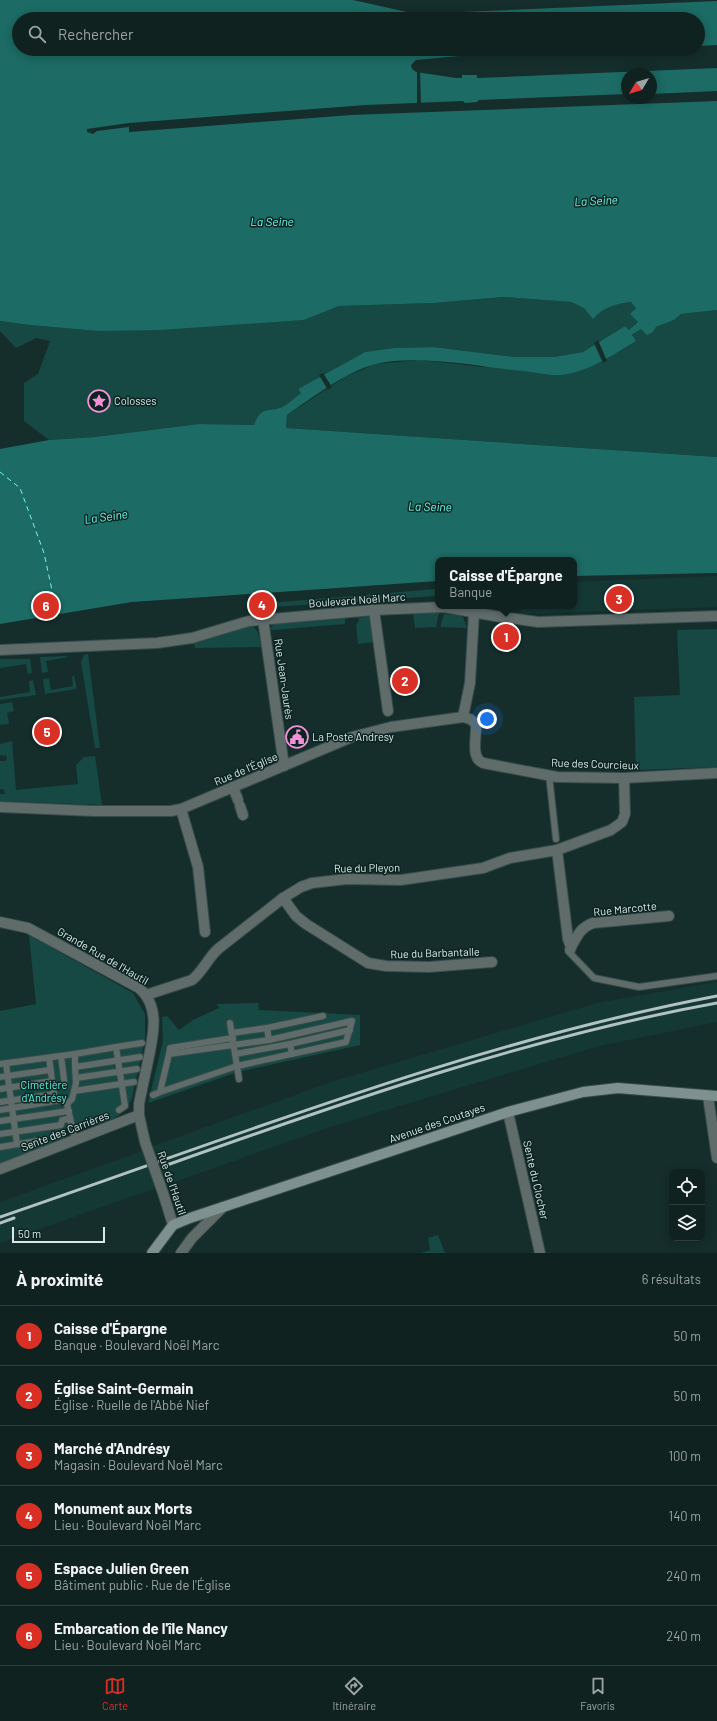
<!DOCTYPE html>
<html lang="fr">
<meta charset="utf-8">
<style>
body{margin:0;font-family:Barlow,sans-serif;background:#192a29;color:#f1f3f6}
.controls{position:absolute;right:12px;bottom:12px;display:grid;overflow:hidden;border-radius:8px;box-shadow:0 2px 10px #0003}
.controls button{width:36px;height:36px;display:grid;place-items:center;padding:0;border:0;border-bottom:1px solid #303f3e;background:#102220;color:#f1f3f6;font:20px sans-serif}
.compass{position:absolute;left:621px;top:68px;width:36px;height:36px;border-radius:50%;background:#102220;box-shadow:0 2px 10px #0003;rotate:232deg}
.scale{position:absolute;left:12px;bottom:10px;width:93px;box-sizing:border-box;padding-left:4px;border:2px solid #dae9e7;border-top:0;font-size:11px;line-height:14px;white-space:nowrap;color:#dae9e7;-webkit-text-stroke:3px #0b2421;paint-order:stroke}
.you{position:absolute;left:487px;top:719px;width:14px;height:14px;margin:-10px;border:3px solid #fff;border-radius:50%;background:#1a73e8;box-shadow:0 0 0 6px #1a73e833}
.badge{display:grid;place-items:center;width:26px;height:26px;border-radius:50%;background:#d93025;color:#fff;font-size:13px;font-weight:700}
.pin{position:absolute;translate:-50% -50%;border:2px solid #fff;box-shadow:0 1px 4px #0006}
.popup{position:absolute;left:435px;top:557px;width:142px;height:52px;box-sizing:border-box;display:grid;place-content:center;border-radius:8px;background:#102220;filter:drop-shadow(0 1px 3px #0005);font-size:13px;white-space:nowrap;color:#9ca4a5}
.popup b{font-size:15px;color:#f1f3f6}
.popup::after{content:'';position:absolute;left:50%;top:100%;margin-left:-8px;border:8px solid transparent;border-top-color:#102220}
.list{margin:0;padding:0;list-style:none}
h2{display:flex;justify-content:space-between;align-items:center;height:52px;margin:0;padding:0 16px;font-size:17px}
h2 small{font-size:13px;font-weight:400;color:#9ca4a5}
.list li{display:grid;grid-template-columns:26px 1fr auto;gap:12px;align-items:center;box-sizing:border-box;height:60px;padding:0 16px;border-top:1px solid #303f3e}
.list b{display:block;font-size:15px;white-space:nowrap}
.list p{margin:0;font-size:13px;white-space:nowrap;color:#9ca4a5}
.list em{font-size:13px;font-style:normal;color:#9ca4a5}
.icon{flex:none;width:22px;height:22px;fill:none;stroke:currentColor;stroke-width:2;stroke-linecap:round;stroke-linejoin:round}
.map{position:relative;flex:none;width:717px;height:1253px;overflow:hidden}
.search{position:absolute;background:#102220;box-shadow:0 2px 10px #0003;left:12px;right:12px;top:12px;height:44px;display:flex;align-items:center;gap:10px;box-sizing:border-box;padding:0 14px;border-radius:22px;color:#9ca4a5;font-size:15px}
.sheet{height:412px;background:#102220}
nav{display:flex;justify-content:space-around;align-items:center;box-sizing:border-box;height:56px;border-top:1px solid #303f3e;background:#102220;font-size:11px;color:#9ca4a5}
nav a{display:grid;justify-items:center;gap:2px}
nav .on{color:#d93025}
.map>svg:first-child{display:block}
.built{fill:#143834}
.green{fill:#164944}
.water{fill:#1c6b64}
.pier{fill:#152e2b}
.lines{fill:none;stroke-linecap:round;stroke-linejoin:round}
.ferry{stroke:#6ffbec;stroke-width:1;stroke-dasharray:5 4;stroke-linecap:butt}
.lane-casing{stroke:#354c49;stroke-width:8}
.street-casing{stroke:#354c49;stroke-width:12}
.secondary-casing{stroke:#354c49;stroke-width:12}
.lane{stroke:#606c6a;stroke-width:6}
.street{stroke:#606c6a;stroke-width:10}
.secondary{stroke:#7f918e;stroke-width:10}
.rail{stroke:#b1c2c0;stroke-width:3}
.street-bridge-casing{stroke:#354c49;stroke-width:12;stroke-linecap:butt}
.street-bridge{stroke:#606c6a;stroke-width:10}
.labels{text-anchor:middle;stroke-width:3;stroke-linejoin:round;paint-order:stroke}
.poi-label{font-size:11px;fill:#dae9e7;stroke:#0b2421;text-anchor:start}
.street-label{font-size:11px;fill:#dae9e7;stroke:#0b2421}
.park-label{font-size:11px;fill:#61efe0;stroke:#0b2421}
.water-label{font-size:12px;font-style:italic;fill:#6ffbec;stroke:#0b2421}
</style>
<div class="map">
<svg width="717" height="1253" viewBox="0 0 717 1253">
<rect width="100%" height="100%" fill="#152e2b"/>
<g class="built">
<polygon points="717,576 717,607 521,614 521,606 574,606 574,582"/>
<polygon points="717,982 717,1022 599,1046 330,1127 163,1186 150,1147 334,1081 597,1003"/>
<polygon points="142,1151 156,1188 0,1243 0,1202"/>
</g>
<g class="green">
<path d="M 503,297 L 571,302 L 598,313 L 612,305 L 632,302 L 636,307 L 633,311 L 638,322 L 629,330 L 625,326 L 583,352 L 554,357 L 514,357 L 433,347 L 394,348 L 365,352 L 298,389 L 301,393 C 295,397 289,404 282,407 C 268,413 261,405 254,425 L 199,424 L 95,437 L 49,440 L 24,421 L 24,383 L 38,374 L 50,341 L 36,338 L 16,348 L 0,331 L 0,321 L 30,325 L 98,331 L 304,320 L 339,306 L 434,303 Z"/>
<polygon points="717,310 717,457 286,428 287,415 345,377 375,364 420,360 483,367 617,353 636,341 632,336 642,328 653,332 656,327 674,320 681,314"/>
<polygon points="435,589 436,596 272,607 272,613 257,615 257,604"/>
<polygon points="425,612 439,613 436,627 415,628 413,613"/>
<polygon points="444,614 458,615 463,617 467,628 441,627 441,624"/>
<polygon points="371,616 375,642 358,644 356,625 359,621 358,618"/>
<polygon points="345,617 345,624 273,630 269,629 277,622"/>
<path d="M 249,625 C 260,629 259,637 261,647 L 195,648 L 194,642 Z"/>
<polygon points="717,629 717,767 636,770 634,697 680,695 677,630"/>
<polygon points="88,654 100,748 95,748 81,662 84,655"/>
<polygon points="66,656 69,657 46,661 48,672 42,673 40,657"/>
<polygon points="0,659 30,659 32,673 28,674 26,664 0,668"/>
<polygon points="72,676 74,676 76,684 76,689 45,694 43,679 49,678 51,690 73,686"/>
<polygon points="33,680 36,695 0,700 0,697 30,692 29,681"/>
<polygon points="12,702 14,711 7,713 9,724 0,725 0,704"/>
<polygon points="12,741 16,790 78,784 76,765 84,757 95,756 102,805 0,801 0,794 5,794 4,790 0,789 0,761 6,761 7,756 0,755 0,744"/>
<polygon points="29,935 133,993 145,1014 145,1039 132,1098 127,1107 119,1115 109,1121 84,1129 81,1130 78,1126 69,1126 64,1130 64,1138 62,1142 0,1164 0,1011 36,1004"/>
<polygon points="258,1003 259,1010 360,1015 360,1045 238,1072 148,1103 163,1041 162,1017 167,1016 179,1030 193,1020 219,1008 217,1004"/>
<polygon points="438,1235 445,1253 421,1253 430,1250 428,1238"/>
</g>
<path class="water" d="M 0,0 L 353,0 L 416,14 L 717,1 L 717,45 L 698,46 L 698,19 L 19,19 L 19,49 L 613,49 L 471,55 L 416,60 L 411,65 L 412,69 L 416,72 L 456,78 L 462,78 L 462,75 L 477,75 L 477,78 L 717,68 L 717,91 L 651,94 L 651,74 L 627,74 L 627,94 L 479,100 L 477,102 L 465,103 L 463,101 L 366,105 L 129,123 L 87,129 L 87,132 L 93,134 L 97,131 L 129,127 L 129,132 L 351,115 L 717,101 L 717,310 L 681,314 L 674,320 L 656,327 L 653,332 L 647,335 L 641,329 L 632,335 L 636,341 C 613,355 590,371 562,375 C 550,376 535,372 523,371 C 479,367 419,354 376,364 C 349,370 310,399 287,415 L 286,428 L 717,457 L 717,573 L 574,576 L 574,560 L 438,560 L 438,581 L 132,602 L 0,624 L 0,449 L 49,440 L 95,437 L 199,424 L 254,425 C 261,405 268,413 282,407 C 289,404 295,397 301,393 L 298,389 L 365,352 L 394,348 L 433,347 L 514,357 L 554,357 L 583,352 L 625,326 L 629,330 L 638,322 L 630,314 L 636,308 L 631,302 C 616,304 603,307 593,319 L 584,308 L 571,302 L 503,297 L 434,303 L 339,306 L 304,320 L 160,330 L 98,331 L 30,325 L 0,321 Z"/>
<g class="pier">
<polygon points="417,70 420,70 421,105 417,105"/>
<polygon points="598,340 607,361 603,363 594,343"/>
<polygon points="323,373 332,387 328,390 319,375"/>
</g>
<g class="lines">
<polyline class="ferry" points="0,472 20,488 44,553 53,595"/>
<g class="lane-casing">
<g id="lane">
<polyline points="549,775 556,839"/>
<polyline points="569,952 594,978 639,987 717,976"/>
<polyline points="230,1023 239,1079"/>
<polyline points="267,1028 323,1016"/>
<polyline points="232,1033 267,1028 269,1040"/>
<polyline points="169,1054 170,1048 233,1038"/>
<polyline points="235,1054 290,1044"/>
<polyline points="292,1054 290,1044 350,1030"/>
<polyline points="61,1056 65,1087"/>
<polyline points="0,1064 75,1054"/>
<polyline points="6,1064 17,1144"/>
<polyline points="75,1067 75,1054 116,1047"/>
<polyline points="0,1077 50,1070"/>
<polyline points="76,1078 137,1069"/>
<polyline points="0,1089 52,1081"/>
<polyline points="74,1091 76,1083 75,1067 140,1057"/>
<polyline points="153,1095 160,1092 237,1066 346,1042 352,1021 269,1040 169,1054 160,1092"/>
<polyline points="0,1102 54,1094 49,1058"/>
<polyline points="0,1110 61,1100"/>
<polyline points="119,1110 125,1106 116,1047 142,1043"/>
<polyline points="0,1121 69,1111"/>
<polyline points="0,1134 61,1125 62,1120 70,1119"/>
<polyline points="75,1140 67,1104 72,1099 74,1091 134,1082"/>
<polyline points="0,1147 43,1140"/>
</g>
</g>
<g class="street-casing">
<g id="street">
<polyline points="374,610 388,711"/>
<polyline points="263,619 284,766"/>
<polyline points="0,650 157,643 192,638 249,621 374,610 444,607 495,616 538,622 717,616"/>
<polyline points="463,717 470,683 474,612"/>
<polyline points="233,787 238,800"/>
<polyline points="240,806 243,815"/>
<path d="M 0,807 L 93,811 L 171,811 L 181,809 L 352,737 L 391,727 L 463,717 L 470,719 L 476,724 C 477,735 470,758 483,763 L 557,777 L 624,778 L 717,773"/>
<polyline points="181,809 198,867 205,932"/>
<polyline points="557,850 568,939 571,947 570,950"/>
<polyline points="283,898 296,916 306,924 368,963 386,966 429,967 492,962"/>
<path d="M 0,922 L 28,928 L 139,988 C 161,1007 153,1036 148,1061 C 145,1075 142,1089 139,1104 L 139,1115 L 145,1142"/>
<path d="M 571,947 C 578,935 580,928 593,923 L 669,916"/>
<path d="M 146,995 L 192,980 C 203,971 208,958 218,949 L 283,898 L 301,887 L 312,883 L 347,879 L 401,880 L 483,868 L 510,858 L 557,850 L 611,830 L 622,822 L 625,814 L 624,778"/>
<polyline points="708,1096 717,1158"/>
<polyline points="508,1112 540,1253"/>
<polyline points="0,1169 139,1115"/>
<polyline points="163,1193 173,1225"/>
<polyline points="181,1253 192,1238 223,1207"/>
</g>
</g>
<g class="secondary-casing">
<polyline id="secondary" points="152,1253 173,1225 190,1218 508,1112 583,1092 618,1088 717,1096"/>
</g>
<use href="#lane" class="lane"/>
<use href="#street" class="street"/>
<use href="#secondary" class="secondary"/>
<g class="rail">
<path d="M 167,1165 C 347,1101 529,1037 717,1003"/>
<path d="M 0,1217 C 237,1136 470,1043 717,996"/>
<polyline points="0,1223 14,1218"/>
</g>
<g class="street-bridge-casing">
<polyline id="street-bridge" points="145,1142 163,1193"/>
</g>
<use href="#street-bridge" class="street-bridge"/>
</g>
<defs>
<g id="sight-ring" transform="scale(1.15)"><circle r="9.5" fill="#0b2421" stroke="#f391d6" stroke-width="1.5"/><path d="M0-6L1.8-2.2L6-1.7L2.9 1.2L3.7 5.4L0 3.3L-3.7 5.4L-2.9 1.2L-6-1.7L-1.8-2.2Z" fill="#f391d6"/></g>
<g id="civic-ring" transform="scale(1.15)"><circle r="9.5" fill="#0b2421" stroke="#f391d6" stroke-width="1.5"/><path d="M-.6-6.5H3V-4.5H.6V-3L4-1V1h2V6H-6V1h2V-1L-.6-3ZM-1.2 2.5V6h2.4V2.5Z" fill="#f391d6"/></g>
</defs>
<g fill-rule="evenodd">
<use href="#sight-ring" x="99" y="401"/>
<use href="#civic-ring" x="297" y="737"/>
</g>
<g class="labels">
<g class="poi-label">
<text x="114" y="405">Colosses</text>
<text x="312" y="741">La Poste Andresy</text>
</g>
<g class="street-label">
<text transform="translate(357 600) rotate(-4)" y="4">Boulevard Noël Marc</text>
<text transform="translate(284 679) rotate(82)" y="4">Rue Jean-Jaurès</text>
<text transform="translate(595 764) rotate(2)" y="4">Rue des Courcieux</text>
<text transform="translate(246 769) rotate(-23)" y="4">Rue de l'Église</text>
<text transform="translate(367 868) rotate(-1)" y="4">Rue du Pleyon</text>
<text transform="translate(625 909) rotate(-6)" y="4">Rue Marcotte</text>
<text transform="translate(435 953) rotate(-2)" y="4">Rue du Barbantalle</text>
<text transform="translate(103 956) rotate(30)" y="4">Grande Rue de l'Hautil</text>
<text transform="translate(437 1123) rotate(-19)" y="4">Avenue des Coutayes</text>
<text transform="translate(65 1131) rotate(-21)" y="4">Sente des Carrières</text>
<text transform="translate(536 1180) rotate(77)" y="4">Sente du Clocher</text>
<text transform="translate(172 1183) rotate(71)" y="4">Rue de l'Hautil</text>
</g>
<g class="park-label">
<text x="44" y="1089">Cimetière<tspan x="44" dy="13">d'Andrésy</tspan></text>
</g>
<g class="water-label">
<text transform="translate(596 201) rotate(-3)" y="4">La Seine</text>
<text x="272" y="226">La Seine</text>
<text transform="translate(430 507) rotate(1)" y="4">La Seine</text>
<text transform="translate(106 517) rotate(-8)" y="4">La Seine</text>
</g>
</g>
</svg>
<div class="controls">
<button><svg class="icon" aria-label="locate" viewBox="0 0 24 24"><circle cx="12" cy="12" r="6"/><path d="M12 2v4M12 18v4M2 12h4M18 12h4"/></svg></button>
<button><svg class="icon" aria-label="layers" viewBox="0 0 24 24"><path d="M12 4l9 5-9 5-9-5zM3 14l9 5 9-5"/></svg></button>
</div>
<svg class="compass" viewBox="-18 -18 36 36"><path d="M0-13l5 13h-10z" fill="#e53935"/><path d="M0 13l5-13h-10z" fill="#9ca4a5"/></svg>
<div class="scale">50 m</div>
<div class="you"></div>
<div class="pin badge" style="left:506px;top:637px">1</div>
<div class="popup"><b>Caisse d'Épargne</b>Banque</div>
<div class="pin badge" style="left:405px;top:681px">2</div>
<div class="pin badge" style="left:619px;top:599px">3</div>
<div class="pin badge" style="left:262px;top:605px">4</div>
<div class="pin badge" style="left:47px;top:732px">5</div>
<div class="pin badge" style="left:46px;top:606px">6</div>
<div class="search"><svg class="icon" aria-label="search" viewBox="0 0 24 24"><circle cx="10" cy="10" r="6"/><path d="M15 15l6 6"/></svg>Rechercher</div>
</div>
<section class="sheet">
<h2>À proximité<small>6 résultats</small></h2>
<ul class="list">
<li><span class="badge">1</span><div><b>Caisse d'Épargne</b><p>Banque · Boulevard Noël Marc</p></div><em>50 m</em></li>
<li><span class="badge">2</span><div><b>Église Saint-Germain</b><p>Église · Ruelle de l'Abbé Nief</p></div><em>50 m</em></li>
<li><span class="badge">3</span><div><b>Marché d'Andrésy</b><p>Magasin · Boulevard Noël Marc</p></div><em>100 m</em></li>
<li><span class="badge">4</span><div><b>Monument aux Morts</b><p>Lieu · Boulevard Noël Marc</p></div><em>140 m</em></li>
<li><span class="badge">5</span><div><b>Espace Julien Green</b><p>Bâtiment public · Rue de l'Église</p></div><em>240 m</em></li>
<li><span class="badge">6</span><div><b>Embarcation de l'île Nancy</b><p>Lieu · Boulevard Noël Marc</p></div><em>240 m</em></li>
</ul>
</section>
<nav>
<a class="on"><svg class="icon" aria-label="map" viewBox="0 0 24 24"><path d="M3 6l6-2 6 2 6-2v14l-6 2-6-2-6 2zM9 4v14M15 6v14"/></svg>Carte</a>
<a><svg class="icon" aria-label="directions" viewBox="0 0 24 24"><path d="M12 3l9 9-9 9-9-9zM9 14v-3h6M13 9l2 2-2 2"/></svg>Itinéraire</a>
<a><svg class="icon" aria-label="saved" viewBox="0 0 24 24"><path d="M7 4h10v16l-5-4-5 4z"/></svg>Favoris</a>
</nav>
